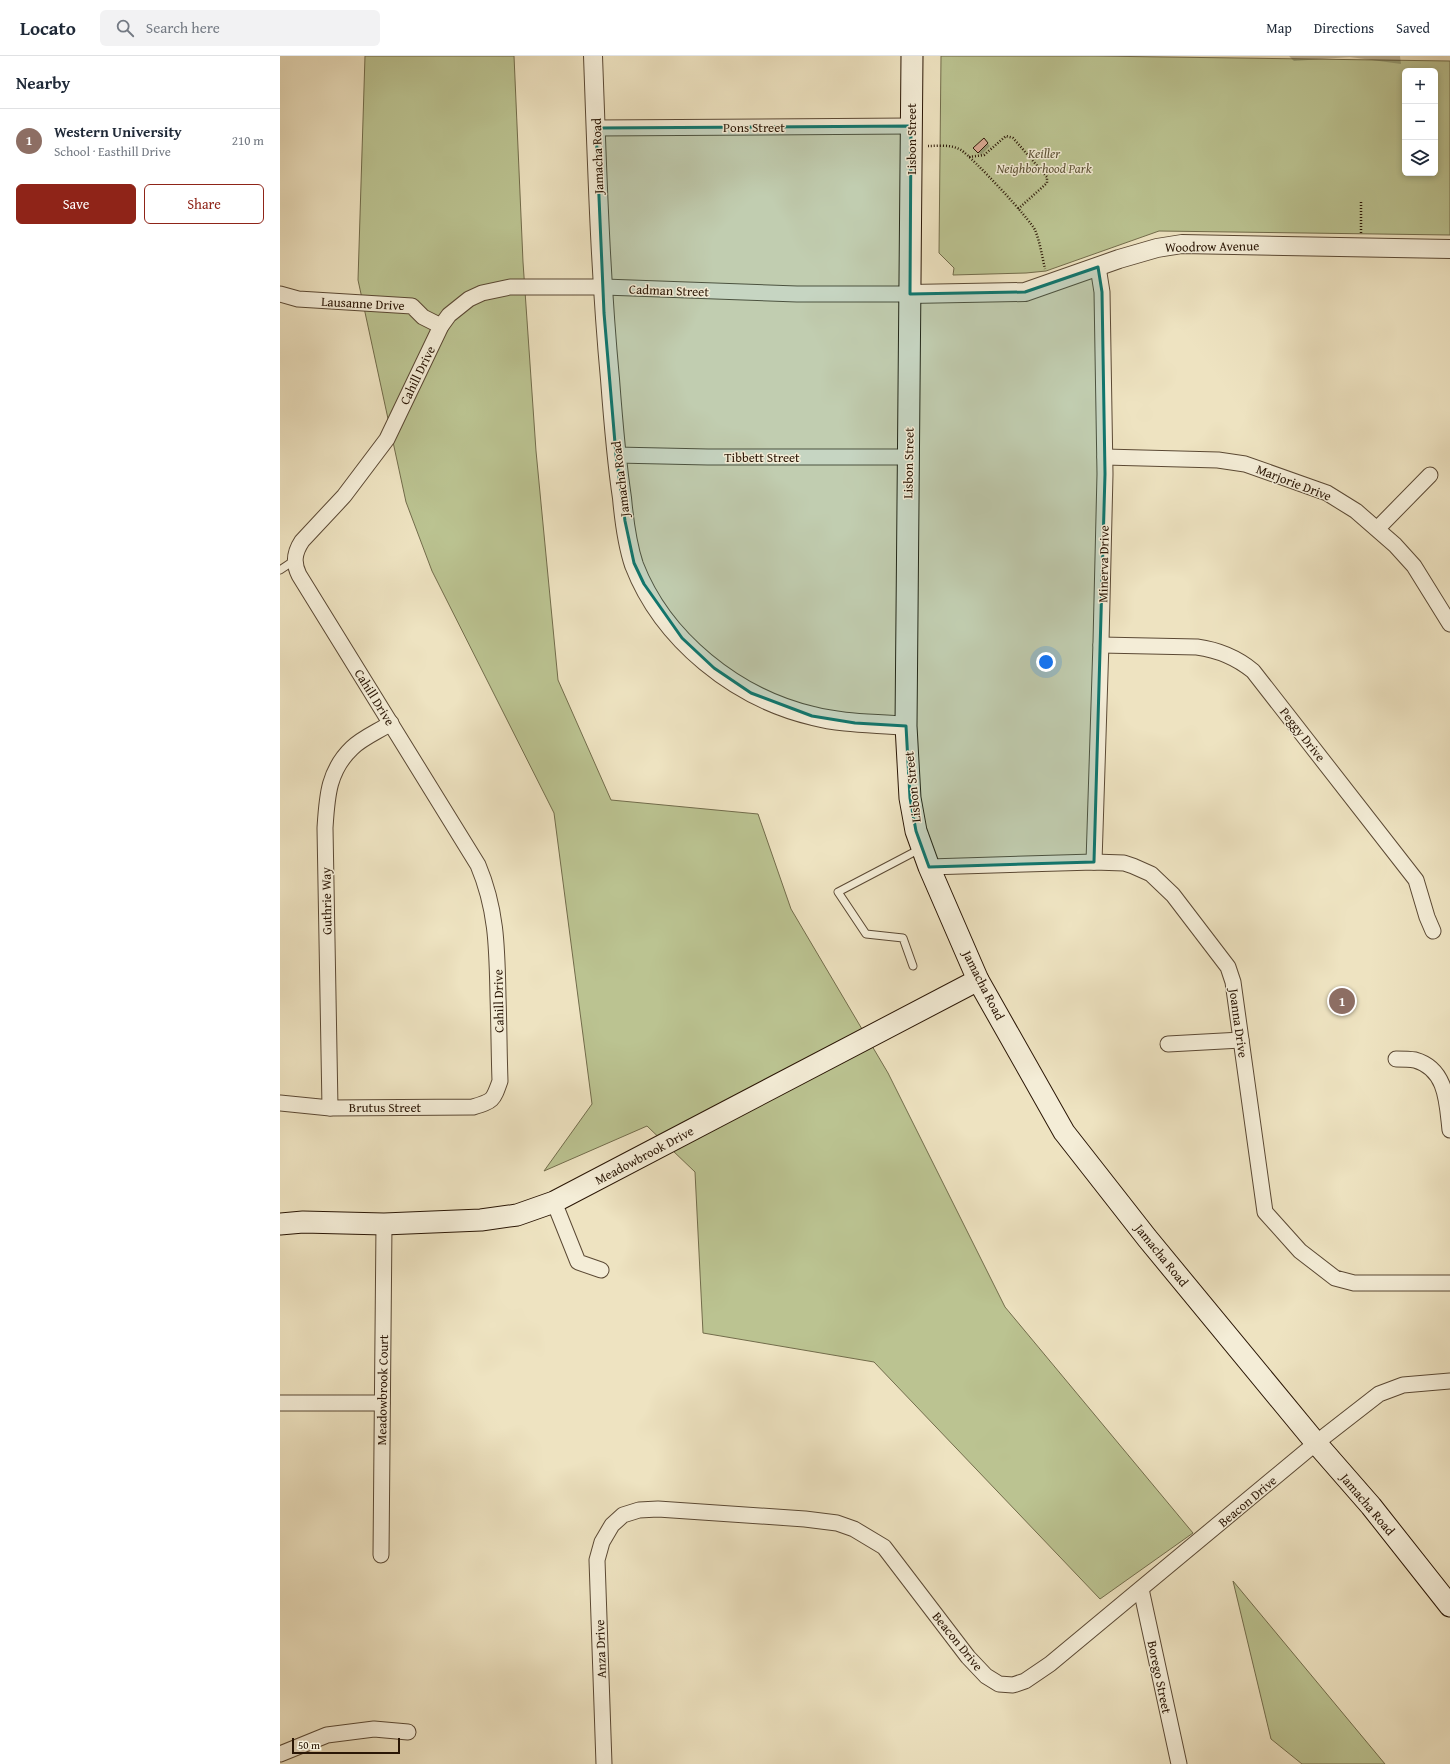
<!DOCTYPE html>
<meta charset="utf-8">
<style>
body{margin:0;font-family:"Gentium Book Plus",serif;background:#f2f2f3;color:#1f2937}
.controls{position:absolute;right:12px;top:12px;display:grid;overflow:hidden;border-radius:6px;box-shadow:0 2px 6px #0003}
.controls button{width:36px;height:36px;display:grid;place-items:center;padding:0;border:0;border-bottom:1px solid #e0e1e3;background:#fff;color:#1f2937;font:20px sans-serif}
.scale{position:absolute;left:12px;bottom:10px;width:108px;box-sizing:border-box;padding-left:4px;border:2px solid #2a1605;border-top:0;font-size:11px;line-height:14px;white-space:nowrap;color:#2a1605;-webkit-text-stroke:3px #f4edd7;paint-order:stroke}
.you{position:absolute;left:766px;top:606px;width:14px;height:14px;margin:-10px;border:3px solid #fff;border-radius:50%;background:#1a73e8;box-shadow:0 0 0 6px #1a73e833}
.badge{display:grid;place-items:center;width:26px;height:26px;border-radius:50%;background:#8f2418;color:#fff;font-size:13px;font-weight:700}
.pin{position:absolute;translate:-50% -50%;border:2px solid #fff;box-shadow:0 1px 4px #0006}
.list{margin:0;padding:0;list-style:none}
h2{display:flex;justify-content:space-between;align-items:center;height:52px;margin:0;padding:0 16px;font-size:17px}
h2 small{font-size:13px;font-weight:400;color:#747a83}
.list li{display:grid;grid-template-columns:26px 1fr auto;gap:12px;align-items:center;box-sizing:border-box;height:64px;padding:0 16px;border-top:1px solid #e0e1e3}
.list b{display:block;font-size:15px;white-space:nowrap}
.list p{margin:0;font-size:13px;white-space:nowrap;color:#747a83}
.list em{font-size:13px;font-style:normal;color:#747a83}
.actions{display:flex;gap:8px;padding:12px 16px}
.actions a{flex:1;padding:9px 0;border:1px solid #8f2418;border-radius:6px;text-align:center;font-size:14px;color:#8f2418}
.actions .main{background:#8f2418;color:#fff}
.icon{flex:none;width:22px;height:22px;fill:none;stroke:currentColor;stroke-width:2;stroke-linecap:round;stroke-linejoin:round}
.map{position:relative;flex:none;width:1170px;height:1708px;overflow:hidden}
header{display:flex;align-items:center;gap:24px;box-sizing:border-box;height:56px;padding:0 20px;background:#fff;border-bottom:1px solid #e0e1e3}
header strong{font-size:19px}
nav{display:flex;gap:22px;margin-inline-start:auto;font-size:14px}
.search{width:280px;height:36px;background:#f2f2f3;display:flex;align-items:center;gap:10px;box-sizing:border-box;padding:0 14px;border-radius:6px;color:#747a83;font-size:15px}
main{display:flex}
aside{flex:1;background:#fff}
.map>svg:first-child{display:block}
.green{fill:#bbc391;stroke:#726c4b;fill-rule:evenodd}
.shadow{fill:#0003}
.building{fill:#dcab96;stroke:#2a1605}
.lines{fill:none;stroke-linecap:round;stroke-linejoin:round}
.service-casing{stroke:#5b4934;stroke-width:9}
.minor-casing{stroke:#5b4934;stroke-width:17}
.tertiary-casing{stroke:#5b4934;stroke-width:20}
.secondary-casing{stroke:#2a1605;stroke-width:23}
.path{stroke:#2a1605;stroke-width:2.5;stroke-dasharray:1 2;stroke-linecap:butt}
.service{stroke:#f4edd7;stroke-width:7}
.minor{stroke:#f4edd7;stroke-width:15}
.tertiary{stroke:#f4edd7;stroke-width:18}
.secondary{stroke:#f4edd7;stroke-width:21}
.marked{fill:#0f766e;fill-opacity:0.2;stroke:#0f766e;stroke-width:3;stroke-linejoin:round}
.labels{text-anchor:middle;stroke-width:3;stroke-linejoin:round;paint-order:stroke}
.street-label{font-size:13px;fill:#2a1605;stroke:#f4edd7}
.park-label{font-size:13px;font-style:italic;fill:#5d5336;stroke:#f4edd7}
</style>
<header>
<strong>Locato</strong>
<div class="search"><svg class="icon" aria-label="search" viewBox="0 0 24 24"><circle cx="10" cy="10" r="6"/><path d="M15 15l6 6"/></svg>Search here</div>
<nav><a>Map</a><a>Directions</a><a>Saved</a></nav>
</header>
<main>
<aside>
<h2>Nearby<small></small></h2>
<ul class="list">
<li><span class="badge" style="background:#8d6e63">1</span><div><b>Western University</b><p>School · Easthill Drive</p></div><em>210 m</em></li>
</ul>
<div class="actions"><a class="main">Save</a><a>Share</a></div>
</aside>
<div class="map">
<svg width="1170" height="1708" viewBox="0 0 1170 1708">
<rect width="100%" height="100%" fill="#eee3c1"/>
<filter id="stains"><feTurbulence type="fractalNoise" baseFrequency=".005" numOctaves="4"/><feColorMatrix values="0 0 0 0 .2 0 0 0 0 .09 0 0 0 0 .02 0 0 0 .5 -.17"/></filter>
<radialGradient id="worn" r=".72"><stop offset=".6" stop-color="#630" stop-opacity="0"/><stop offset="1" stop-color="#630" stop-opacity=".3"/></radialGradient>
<g class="green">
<polygon points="85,0 234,0 243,206 256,395 278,624 331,744 478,758 511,853 608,1017 725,1251 913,1477 820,1543 594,1306 423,1277 415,1116 367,1070 264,1115 312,1048 274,757 152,515 126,446 78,224"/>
<path d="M 661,0 L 814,0 L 1170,5 L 1170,179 L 879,175 L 766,215 L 746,217 L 673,219 L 674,212 L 659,197 ZM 1125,15 L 1155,15 L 1155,117 L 1125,117 Z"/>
<polygon points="953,1525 1105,1708 1022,1708 991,1683"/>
</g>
<g class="shadow">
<polygon points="1009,0 1120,0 1121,8 1070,1 1014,5"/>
<polygon points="704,83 710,90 701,99 694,92"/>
</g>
<polygon class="building" points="704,82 708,87 698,97 693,92"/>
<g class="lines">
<g class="service-casing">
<g id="service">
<polyline points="0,514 15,504"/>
<polyline points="633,910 623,882 586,878 558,836 640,793"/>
</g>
</g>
<g class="minor-casing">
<g id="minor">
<polyline points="316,72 631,70"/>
<polyline points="0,238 18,243 132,250 143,261 161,270"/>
<polyline points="336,399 428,401 628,401"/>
<polyline points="825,401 938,404 965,408 1047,437 1076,455 1115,489 1134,510 1170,568"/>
<polyline points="1098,472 1150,419"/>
<path d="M 821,589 L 917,591 C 939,594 956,601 973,615 L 1136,824 L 1147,861 L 1153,875"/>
<polyline points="814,806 821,586 825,418 822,236 818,211"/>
<polyline points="649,811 814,806 844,807 853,810 871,818 893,839 948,911 953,926 985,1156 1020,1195 1055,1222 1074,1227 1170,1227"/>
<polyline points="888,988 961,984"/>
<path d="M 1116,1003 C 1122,1003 1129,1003 1135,1004 C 1167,1013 1167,1047 1170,1074"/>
<path d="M 0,1047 L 50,1052 L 193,1051 C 213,1045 213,1045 220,1025 C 219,997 219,969 218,941 C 217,893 217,854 198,809 L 19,519 C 13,507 14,497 22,485 L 64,440 L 107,383 L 161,270 L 169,259 L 189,243 L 202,237 L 230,231 L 324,231 L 517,238 L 630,238"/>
<path d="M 50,1052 L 45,772 C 47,741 48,715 72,692 C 82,682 99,675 111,667"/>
<polyline points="274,1146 298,1206 321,1214"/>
<polyline points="0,1347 102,1347"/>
<polyline points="101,1499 104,1168"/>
<polyline points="861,1533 899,1708"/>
<polyline points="0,1698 47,1679 94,1673 128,1676"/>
<polyline points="324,1708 317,1504 322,1486 332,1469 343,1459 359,1454 378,1453 525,1463 557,1467 574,1473 604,1491 688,1601 706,1620 719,1628 733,1629 745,1625 770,1608 1036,1387 1099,1338 1123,1329 1170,1325"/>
</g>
</g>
<g class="tertiary-casing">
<g id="tertiary">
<path d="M 313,0 C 317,108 320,216 330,323 C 333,363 336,402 342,442 C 344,464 347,488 354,509 C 383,584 456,642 533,660 C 564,668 595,667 626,670"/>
<polyline points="630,238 745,236 839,203 877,192 902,188 1170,193"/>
</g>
</g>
<g class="secondary-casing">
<g id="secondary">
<polyline points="632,0 626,670 630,742 636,775 649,811 698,924 784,1076 867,1182 1036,1387 1091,1450 1170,1550"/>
<polyline points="0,1168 23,1166 104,1168 201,1164 237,1159 274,1146 698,924"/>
</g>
</g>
<g class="path">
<path d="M 648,90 C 658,90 671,88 681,94 C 692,101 750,163 755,174 C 760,186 762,200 765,213"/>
<polyline points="689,101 704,99 726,80 733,82 767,121 767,127 738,153"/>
<polyline points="1081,177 1081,146"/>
</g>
<use href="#service" class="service"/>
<use href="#minor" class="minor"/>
<use href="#tertiary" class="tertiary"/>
<use href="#secondary" class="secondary"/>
</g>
<path class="marked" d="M 631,70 L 630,238 L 745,236 L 818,211 L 822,236 L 825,418 L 814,806 L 649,811 L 636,775 L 630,742 L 626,670 L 575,667 L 532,660 L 471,637 L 434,612 L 402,582 L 364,528 L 354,507 L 345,465 L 336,399 L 324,257 L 316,72 Z"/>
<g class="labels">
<g class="street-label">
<text x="474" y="76">Pons Street</text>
<text transform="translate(631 83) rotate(-90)" y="5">Lisbon Street</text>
<text transform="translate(317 100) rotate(-92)" y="5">Jamacha Road</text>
<text transform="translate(932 190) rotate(-1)" y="5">Woodrow Avenue</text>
<text transform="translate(389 234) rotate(2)" y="5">Cadman Street</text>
<text transform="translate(83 247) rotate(3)" y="5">Lausanne Drive</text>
<text transform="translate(137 319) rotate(-64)" y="5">Cahill Drive</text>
<text x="482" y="406">Tibbett Street</text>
<text transform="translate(628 407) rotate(-89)" y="5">Lisbon Street</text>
<text transform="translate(340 423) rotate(-97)" y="5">Jamacha Road</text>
<text transform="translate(1014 426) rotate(21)" y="5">Marjorie Drive</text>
<text transform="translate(823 508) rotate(-89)" y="5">Minerva Drive</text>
<text transform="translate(95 641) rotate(58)" y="5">Cahill Drive</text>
<text transform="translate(1023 678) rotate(52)" y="5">Peggy Drive</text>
<text transform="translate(632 731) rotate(-96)" y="5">Lisbon Street</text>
<text transform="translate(46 845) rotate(-91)" y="5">Guthrie Way</text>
<text transform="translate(704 929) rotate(63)" y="5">Jamacha Road</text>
<text transform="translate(218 945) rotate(-91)" y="5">Cahill Drive</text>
<text transform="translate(959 967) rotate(82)" y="5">Joanna Drive</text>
<text x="105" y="1056">Brutus Street</text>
<text transform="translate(364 1099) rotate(-28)" y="5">Meadowbrook Drive</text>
<text transform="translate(882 1199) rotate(51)" y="5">Jamacha Road</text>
<text transform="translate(102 1334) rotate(-89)" y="5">Meadowbrook Court</text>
<text transform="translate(967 1445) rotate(-40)" y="5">Beacon Drive</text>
<text transform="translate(1088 1448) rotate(50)" y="5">Jamacha Road</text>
<text transform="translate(678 1585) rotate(51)" y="5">Beacon Drive</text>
<text transform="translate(320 1593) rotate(-92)" y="5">Anza Drive</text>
<text transform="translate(880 1621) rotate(78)" y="5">Borego Street</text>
</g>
<g class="park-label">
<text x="764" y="102">Keiller<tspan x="764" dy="15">Neighborhood Park</tspan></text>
</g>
</g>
<rect width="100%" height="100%" filter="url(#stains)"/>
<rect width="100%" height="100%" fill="url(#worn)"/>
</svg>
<div class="controls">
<button>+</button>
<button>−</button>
<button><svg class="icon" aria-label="layers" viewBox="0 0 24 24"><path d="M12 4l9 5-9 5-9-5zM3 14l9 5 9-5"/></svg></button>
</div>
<div class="scale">50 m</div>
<div class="you"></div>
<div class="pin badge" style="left:1062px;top:945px;background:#8d6e63">1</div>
</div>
</main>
